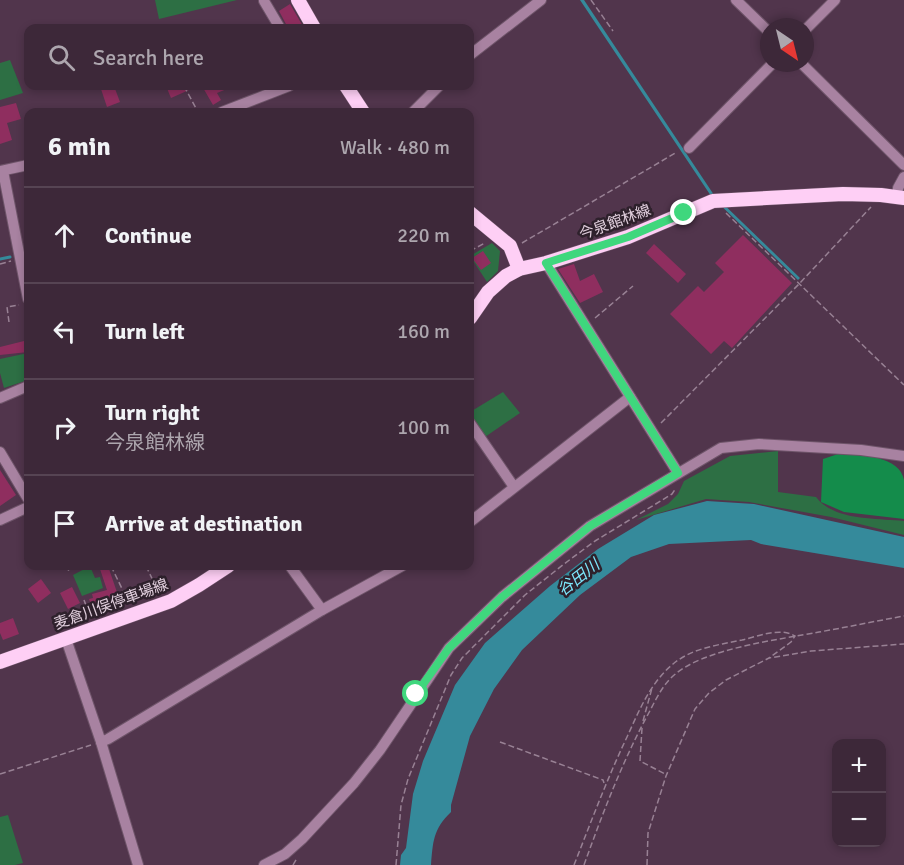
<!DOCTYPE html>
<meta charset="utf-8">
<style>
body{margin:0;font-family:Signika,"Noto Sans JP",sans-serif;background:#483444;color:#f1f3f6}
.controls{position:absolute;right:18px;bottom:18px;display:grid;overflow:hidden;border-radius:12px;box-shadow:0 3px 9px #0003}
.controls button{width:54px;height:54px;display:grid;place-items:center;padding:0;border:0;border-bottom:2px solid #564453;background:#3d2839;color:#f1f3f6;font:30px sans-serif}
.compass{position:absolute;left:760px;top:18px;width:54px;height:54px;border-radius:50%;background:#3d2839;box-shadow:0 3px 9px #0003;rotate:145deg}
.stop{position:absolute;width:18px;height:18px;margin:-14px;border:4px solid #3fd77d;border-radius:50%;background:#fff}
.stop.end{background:#3fd77d;border-color:#fff;box-shadow:0 2px 6px #0008}
.list{margin:0;padding:0;list-style:none}
h2{display:flex;justify-content:space-between;align-items:center;height:78px;margin:0;padding:0 24px;font-size:26px}
h2 small{font-size:20px;font-weight:400;color:#ada6ae}
.list li{display:grid;grid-template-columns:39px 1fr auto;gap:18px;align-items:center;box-sizing:border-box;height:96px;padding:0 24px;border-top:2px solid #564453}
.list b{display:block;font-size:22px;white-space:nowrap}
.list p{margin:0;font-size:20px;white-space:nowrap;color:#ada6ae}
.list em{font-size:20px;font-style:normal;color:#ada6ae}
.icon{flex:none;width:33px;height:33px;fill:none;stroke:currentColor;stroke-width:2;stroke-linecap:round;stroke-linejoin:round}
.map{position:relative;flex:none;width:904px;height:865px;overflow:hidden}
.search{position:absolute;background:#3d2839;box-shadow:0 3px 9px #0003;left:24px;top:24px;width:450px;height:66px;display:flex;align-items:center;gap:15px;box-sizing:border-box;padding:0 21px;border-radius:12px;color:#ada6ae;font-size:22px}
.panel{position:absolute;background:#3d2839;box-shadow:0 3px 9px #0003;left:24px;top:108px;width:450px;height:462px;border-radius:12px}
.map>svg:first-child{display:block}
.green{fill:#2d6f44}
.forest{fill:#148c4b}
.water{fill:#358a9b}
.lines{fill:none;stroke-linecap:round;stroke-linejoin:round}
.stream{stroke:#358a9b;stroke-width:3}
.building{fill:#8f2e5f}
.minor-casing{stroke:#6e5469;stroke-width:12}
.major-casing{stroke:#6e5469;stroke-width:15}
.path{stroke:#988194;stroke-width:1.5;stroke-dasharray:6 3;stroke-linecap:butt}
.minor{stroke:#a882a1;stroke-width:10}
.major{stroke:#fecff5;stroke-width:14}
.route{stroke:#3fd77d;stroke-width:8}
.labels{text-anchor:middle;stroke-width:5;stroke-linejoin:round;paint-order:stroke}
.street-label{font-size:15px;fill:#e1cfdd;stroke:#2e212c}
.water-label{font-size:16px;font-style:italic;fill:#7de7fc;stroke:#2e212c}
</style>
<div class="map">
<svg width="904" height="865" viewBox="0 0 904 865">
<rect width="100%" height="100%" fill="#51354c"/>
<g class="green">
<polygon points="155,0 237,0 159,19"/>
<polygon points="10,60 23,93 0,100 0,63"/>
<polygon points="492,243 500,251 498,271 487,282 470,256"/>
<polygon points="28,353 28,380 4,388 0,373 0,359"/>
<polygon points="503,392 520,413 485,437 470,416 470,412"/>
<path d="M 778,451 L 778,492 L 816,497 C 834,521 876,518 904,521 L 904,535 L 831,517 L 749,502 L 706,499 L 636,520 L 668,504 L 678,494 L 684,481 L 730,456 Z"/>
<polygon points="90,566 95,578 100,577 103,588 82,596 73,575"/>
<polygon points="8,815 23,863 15,865 0,865 0,817"/>
</g>
<path class="forest" d="M 841,453 C 861,455 900,456 904,480 C 904,493 904,507 904,519 L 844,512 L 821,502 L 823,459 Z"/>
<g class="water">
<polygon points="580,0 584,0 714,195 800,278 798,280 711,196"/>
<path d="M 707,501 L 754,504 L 904,537 L 904,568 L 761,544 L 751,540 L 669,544 L 631,557 L 580,595 L 522,650 L 494,689 L 470,736 L 451,805 L 451,812 C 433,829 433,842 431,865 L 400,865 L 401,855 L 406,848 L 413,794 L 423,761 L 455,685 L 485,643 L 550,586 L 598,549 L 654,515 Z"/>
</g>
<g class="lines">
<polyline class="stream" points="0,259 10,257"/>
</g>
<g class="building">
<polygon points="290,4 304,28 289,28 287,26 279,11"/>
<polygon points="111,86 114,86 120,102 107,107 101,89"/>
<polygon points="166,86 198,86 171,98"/>
<polygon points="202,86 234,86 217,93 221,100 213,105"/>
<polygon points="16,103 21,119 7,123 12,140 0,144 0,107"/>
<polygon points="743,235 792,283 732,348 724,341 711,354 670,314 698,286 704,292 724,272 715,263"/>
<polygon points="654,244 686,274 678,283 646,253"/>
<polygon points="483,251 491,263 481,270 472,258"/>
<polygon points="574,264 580,281 594,274 603,292 580,303 558,269"/>
<polygon points="28,340 28,352 0,355 0,347"/>
<polygon points="0,470 16,495 0,506"/>
<polygon points="108,566 121,604 94,613 89,599 93,598 92,594 107,590 100,569"/>
<polygon points="41,579 51,593 38,603 28,589"/>
<polygon points="72,587 80,603 68,609 60,593"/>
<polygon points="13,618 19,634 3,640 0,633 0,623"/>
</g>
<g class="lines">
<g class="minor-casing">
<g id="minor">
<polyline points="736,0 769,32"/>
<polyline points="264,1 280,28"/>
<polyline points="805,30 835,0"/>
<polyline points="470,55 541,0"/>
<polyline points="801,63 904,165"/>
<polyline points="222,112 289,86"/>
<polyline points="413,112 439,86"/>
<polyline points="689,148 773,63"/>
<polyline points="0,171 28,165"/>
<polyline points="3,171 28,299"/>
<polyline points="897,197 898,188 904,177"/>
<polyline points="546,263 678,473"/>
<polyline points="0,398 28,386"/>
<polyline points="470,423 514,487"/>
<polyline points="0,452 28,499"/>
<polyline points="0,520 28,507"/>
<polyline points="470,522 630,397"/>
<polyline points="290,566 322,610"/>
<polyline points="66,639 101,742 138,865"/>
<polyline points="101,742 108,739 322,610 402,566"/>
<polyline points="264,865 285,854 302,839 354,783 380,750 449,648 502,597 590,526 721,448 759,444 861,450 904,456"/>
</g>
</g>
<g class="major-casing">
<g id="major">
<polyline points="298,0 314,28"/>
<polyline points="346,86 363,112"/>
<polyline points="470,213 510,246 519,269"/>
<polyline points="470,318 488,292 506,276 519,269 546,263 628,237 713,201 843,194 881,195 904,198"/>
<polyline points="0,662 171,601 199,585 228,566"/>
</g>
</g>
<g class="path">
<polyline points="591,0 613,31"/>
<polyline points="184,86 198,112"/>
<polyline points="726,213 904,385"/>
<polyline points="522,243 677,152"/>
<polyline points="470,251 485,243"/>
<polyline points="0,264 11,261"/>
<polyline points="595,318 633,286"/>
<polyline points="9,322 7,307 19,305"/>
<polyline points="661,423 799,284 871,207"/>
<polyline points="65,566 70,572"/>
<polyline points="111,566 129,603"/>
<polyline points="146,566 159,593"/>
<polyline points="84,600 90,616"/>
<polyline points="643,721 652,688"/>
<polyline points="642,728 640,761 665,774"/>
<polyline points="500,742 603,780 604,783"/>
<polyline points="0,774 91,745"/>
<polyline points="293,865 297,858"/>
<polyline points="396,865 401,805 408,779 451,675 462,658 525,595 564,564 595,541 672,494 676,488"/>
<path d="M 574,865 C 591,822 607,779 627,737 C 639,711 650,683 673,664 C 692,648 718,645 742,640 C 759,636 780,627 795,636 L 791,642 L 769,658"/>
<path d="M 584,865 C 602,815 621,765 646,718 C 654,704 660,688 673,676 C 704,648 778,640 819,632 C 848,627 876,621 904,616"/>
<polyline points="647,865 648,833 666,776 695,709 709,693 726,680 769,658 811,651 904,644"/>
</g>
<use href="#minor" class="minor"/>
<use href="#major" class="major"/>
</g>
<g class="lines">
<polyline class="route" points="416,694 449,648 502,597 590,526 678,473 546,263 628,237 684,213"/>
</g>
<g class="labels">
<g class="street-label">
<text transform="translate(615 222) rotate(-20)" y="5">今泉館林線</text>
<text transform="translate(111 604) rotate(-20)" y="5">麦倉川俣停車場線</text>
</g>
<g class="water-label">
<text transform="translate(578 577) rotate(-38)" y="6">谷田川</text>
</g>
</g>
</svg>
<div class="controls">
<button>+</button>
<button>−</button>
</div>
<svg class="compass" viewBox="-18 -18 36 36"><path d="M0-13l5 13h-10z" fill="#e53935"/><path d="M0 13l5-13h-10z" fill="#ada6ae"/></svg>
<div class="stop" style="left:416px;top:694px"></div>
<div class="stop end" style="left:684px;top:213px"></div>
<div class="search"><svg class="icon" aria-label="search" viewBox="0 0 24 24"><circle cx="10" cy="10" r="6"/><path d="M15 15l6 6"/></svg>Search here</div>
<section class="panel">
<h2>6 min<small>Walk · 480 m</small></h2>
<ul class="list">
<li><svg class="icon" aria-label="ahead" viewBox="0 0 24 24"><path d="M12 20V5M6 11l6-6 6 6"/></svg><div><b>Continue</b></div><em>220 m</em></li>
<li><svg class="icon" aria-label="left" viewBox="0 0 24 24"><path d="M17 20v-9H6M10 6l-5 5 5 5"/></svg><div><b>Turn left</b></div><em>160 m</em></li>
<li><svg class="icon" aria-label="right" viewBox="0 0 24 24"><path d="M7 20v-9h11M14 6l5 5-5 5"/></svg><div><b>Turn right</b><p>今泉館林線</p></div><em>100 m</em></li>
<li><svg class="icon" aria-label="arrive" viewBox="0 0 24 24"><path d="M6 21V4h12l-3 4 3 4H6"/></svg><div><b>Arrive at destination</b></div></li>
</ul>
</section>
</div>
